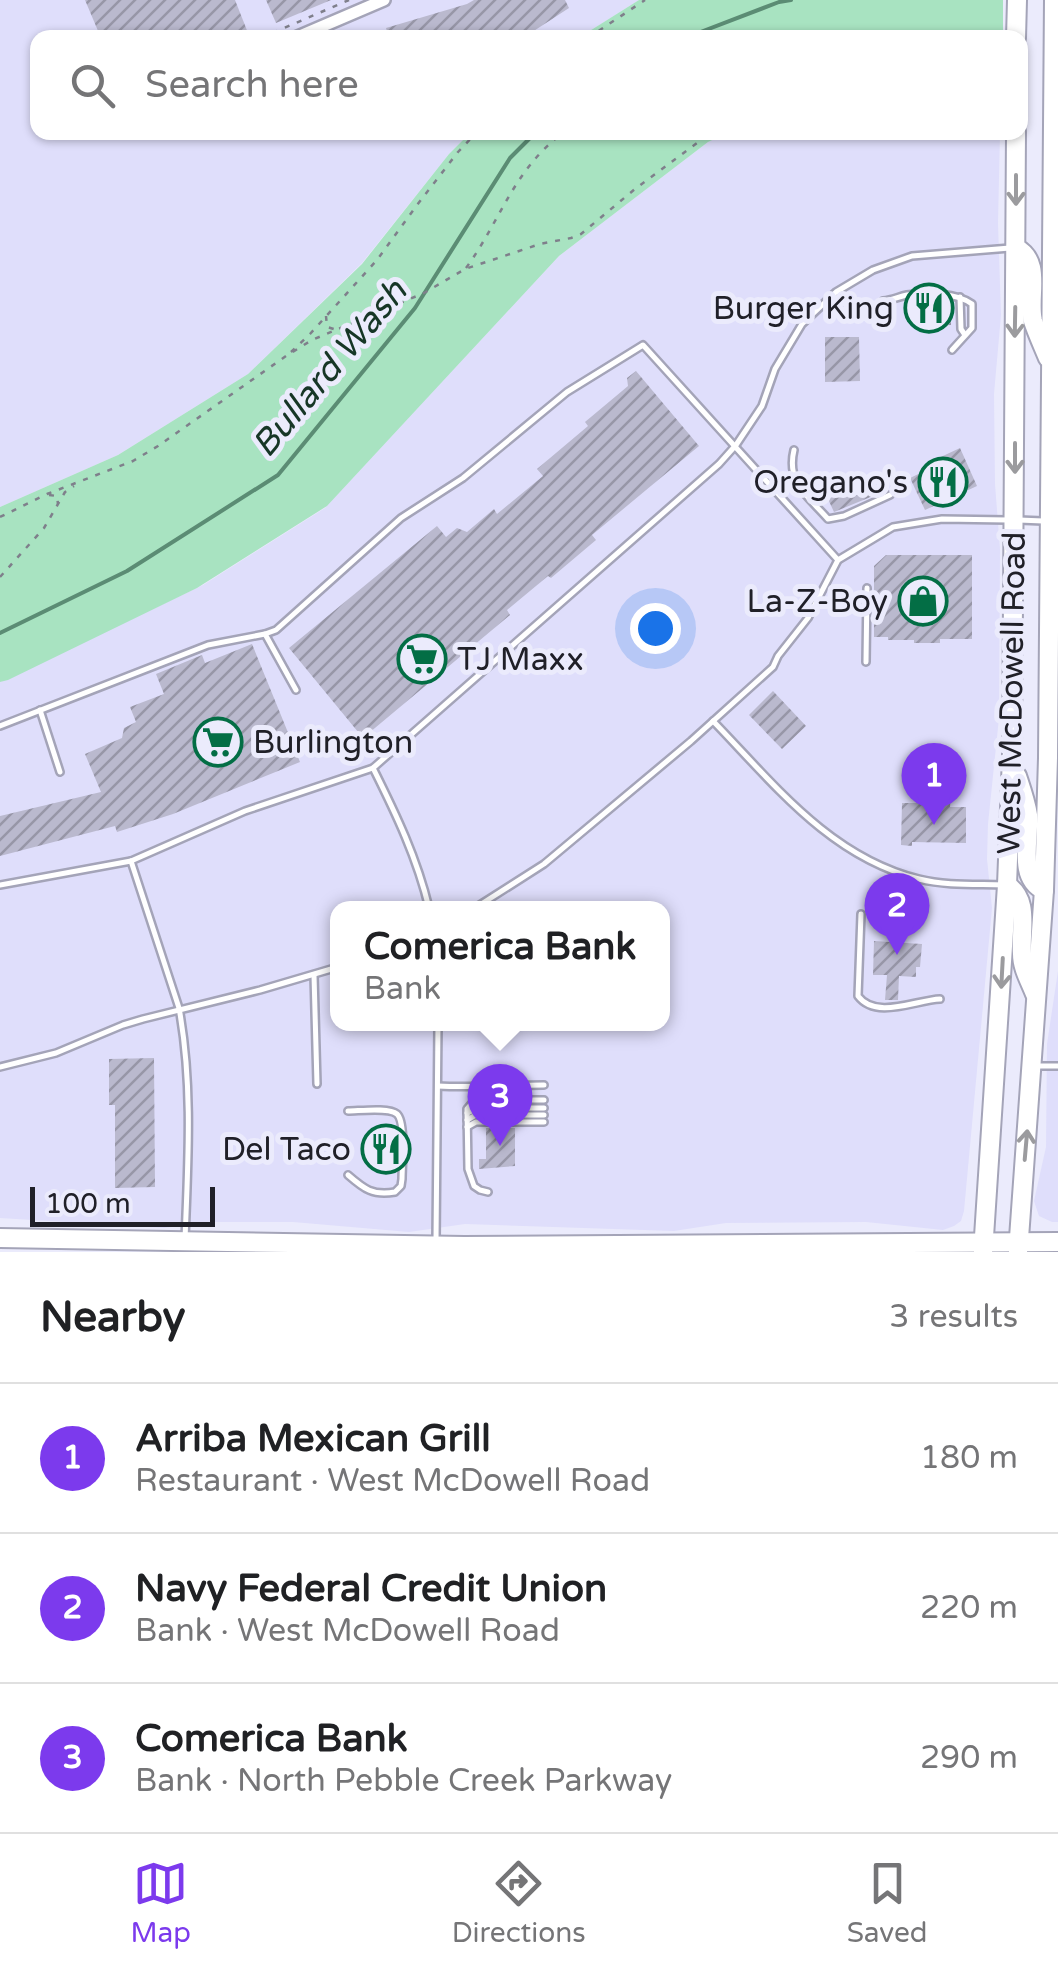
<!DOCTYPE html>
<meta charset="utf-8">
<style>
body{margin:0;font-family:"Varela Round",sans-serif;background:#f6f6f6;color:#202124}
.scale{position:absolute;left:30px;bottom:25px;width:185px;box-sizing:border-box;padding-left:10px;border:5px solid #202028;border-top:0;font-size:28px;line-height:35px;white-space:nowrap;color:#202028;-webkit-text-stroke:8px #ebebfc;paint-order:stroke}
.you{position:absolute;left:655px;top:628px;width:35px;height:35px;margin:-25px;border:8px solid #fff;border-radius:50%;background:#1a73e8;box-shadow:0 0 0 15px #1a73e833}
.badge{display:grid;place-items:center;width:65px;height:65px;border-radius:50%;background:#7c3aed;color:#fff;font-size:32px;font-weight:700}
.pin{position:absolute;translate:-50% -82px;filter:drop-shadow(0 2px 5px #0008)}
.pin::after{content:'';position:absolute;top:52px;width:35px;height:30px;background:inherit;clip-path:polygon(0 0,100% 0,50% 100%)}
.popup{position:absolute;left:330px;top:901px;width:340px;height:130px;box-sizing:border-box;display:grid;place-content:center;border-radius:20px;background:#fff;filter:drop-shadow(0 2px 8px #0005);font-size:32px;white-space:nowrap;color:#757577}
.popup b{font-size:38px;color:#202124}
.popup::after{content:'';position:absolute;left:50%;top:100%;margin-left:-20px;border:20px solid transparent;border-top-color:#fff}
.list{margin:0;padding:0;list-style:none}
h2{display:flex;justify-content:space-between;align-items:center;height:130px;margin:0;padding:0 40px;font-size:42px}
h2 small{font-size:32px;font-weight:400;color:#757577}
.list li{display:grid;grid-template-columns:65px 1fr auto;gap:30px;align-items:center;box-sizing:border-box;height:150px;padding:0 40px;border-top:2px solid #e0e0e0}
.list b{display:block;font-size:38px;white-space:nowrap}
.list p{margin:0;font-size:32px;white-space:nowrap;color:#757577}
.list em{font-size:32px;font-style:normal;color:#757577}
.icon{flex:none;width:55px;height:55px;fill:none;stroke:currentColor;stroke-width:2;stroke-linecap:round;stroke-linejoin:round}
.map{position:relative;flex:none;width:1058px;height:1252px;overflow:hidden}
.search{position:absolute;background:#fff;box-shadow:0 2px 8px #0004;left:30px;right:30px;top:30px;height:110px;display:flex;align-items:center;gap:25px;box-sizing:border-box;padding:0 35px;border-radius:20px;color:#757577;font-size:38px}
.sheet{height:580px;background:#fff}
nav{display:flex;justify-content:space-around;align-items:center;box-sizing:border-box;height:140px;border-top:2px solid #e0e0e0;background:#fff;font-size:28px;color:#757577}
nav a{display:grid;justify-items:center;gap:5px}
nav .on{color:#7c3aed}
.map>svg:first-child{display:block}
.built{fill:#dfdefb;fill-rule:evenodd}
.green{fill:#a8e3c1}
.lines{fill:none;stroke-linecap:round;stroke-linejoin:round}
.stream{stroke:#5b8c74;stroke-width:4}
.building{fill:url(#building-hatch)}
.service-casing{stroke:#a4a4b8;stroke-width:10}
.minor-casing{stroke:#a4a4b8;stroke-width:16}
.primary-casing{stroke:#a4a4b8;stroke-width:22}
.path{stroke:#7f7f8b;stroke-width:2.5;stroke-dasharray:5 8;stroke-linecap:butt}
.service{stroke:#fff;stroke-width:5}
.minor{stroke:#fff;stroke-width:11}
.primary{stroke:#fff;stroke-width:18}
.oneway{stroke:#9b9b9e}
.labels{text-anchor:middle;stroke-width:10;stroke-linejoin:round;paint-order:stroke}
.poi-label{font-size:32px;fill:#202028;stroke:#ebebfc;text-anchor:end}
.street-label{font-size:32px;fill:#202028;stroke:#ebebfc}
.water-label{font-size:35px;font-style:italic;fill:#163626;stroke:#ebebfc}
</style>
<div class="map">
<svg width="1058" height="1252" viewBox="0 0 1058 1252">
<defs>
<pattern id="building-hatch" width="6" height="6" patternUnits="userSpaceOnUse" patternTransform="scale(2.5)"><rect width="6" height="6" fill="#bab9ce"/><path d="M-1 1l2-2M0 6l6-6M5 7l2-2" fill="none" stroke="#9796a7"/></pattern>
</defs>
<rect width="100%" height="100%" fill="#ebebfc"/>
<g class="built">
<polygon points="0,0 639,0 580,37 38,38 38,132 470,133 449,154 362,263 248,374 118,455 0,507"/>
<path d="M 727,132 L 1000,133 L 998,223 L 1001,315 L 994,394 L 995,484 L 1000,549 L 999,718 L 988,824 L 987,859 L 992,908 L 964,1211 L 961,1221 L 954,1226 L 943,1230 L 866,1222 L 726,1223 L 674,1231 L 465,1224 L 409,1232 L 293,1222 L 214,1222 L 164,1228 L 0,1218 L 0,682 L 203,585 L 325,508 L 559,256 L 708,142 ZM 338,908 L 662,908 L 662,1024 L 338,1024 Z"/>
<polygon points="1058,971 1058,1222 1052,1222 1039,1216 1034,1201 1046,1147 1047,1044"/>
</g>
<g class="green">
<polygon points="639,0 1003,0 1003,37 580,37"/>
<polygon points="470,133 727,133 708,142 559,256 327,506 197,588 8,680 0,682 0,507 118,455 248,374 362,264 449,154"/>
</g>
<g class="lines">
<g class="stream">
<polyline points="685,38 779,2 791,0"/>
<polyline points="0,633 127,571 278,475 415,308 510,158 536,132"/>
</g>
</g>
<g class="building">
<polygon points="85,0 235,0 250,38 101,38"/>
<polygon points="266,0 331,0 276,23"/>
<polygon points="474,0 565,0 569,8 523,38 389,38 386,28 467,4"/>
<polygon points="931,300 951,302 951,325 919,326 918,323 907,322 906,302"/>
<polygon points="825,337 859,337 860,381 825,382"/>
<polygon points="636,371 699,446 592,535 596,540 551,578 548,576 507,610 510,615 363,738 289,648 437,526 446,537 457,528 467,532 494,509 497,514 543,476 537,469 588,426 585,422 628,386 627,378"/>
<polygon points="960,448 977,486 925,510 910,478 931,468 930,462"/>
<polygon points="866,481 873,496 834,512 828,499"/>
<polygon points="886,555 972,555 972,639 940,639 940,643 914,643 914,640 888,640 888,637 874,637 874,566"/>
<polygon points="252,644 300,762 173,814 117,832 115,826 0,856 0,816 101,792 85,754 122,738 124,728 136,722 130,707 164,694 156,674 202,655 205,663"/>
<polygon points="773,691 806,726 782,749 749,715"/>
<polygon points="917,793 951,793 950,807 966,807 966,843 912,842 912,846 901,845 902,803 917,803"/>
<polygon points="874,941 922,944 920,967 916,967 916,977 899,976 898,1000 885,1000 887,975 873,975"/>
<polygon points="154,1058 155,1187 115,1188 115,1105 109,1105 109,1059"/>
<polygon points="486,1128 515,1128 515,1166 479,1169 479,1159 486,1159"/>
<polygon points="375,1130 395,1130 396,1168 376,1168"/>
</g>
<g class="lines">
<g class="service-casing">
<g id="service">
<polyline points="960,297 961,329 965,335"/>
<path d="M 883,301 C 892,300 898,297 907,295 C 924,292 958,293 972,304 L 972,328 L 952,350"/>
<path d="M 794,450 C 786,483 808,496 828,519 L 844,516 L 890,495"/>
<polyline points="1019,520 1043,521"/>
<polyline points="265,634 296,690"/>
<polyline points="866,662 867,588"/>
<polyline points="40,710 60,772"/>
<path d="M 713,721 C 774,784 830,857 919,879 C 947,886 976,884 1004,885"/>
<polyline points="0,726 208,645 265,634 276,630 401,518 463,478 567,392 643,345 838,560"/>
<path d="M 373,768 C 396,814 417,858 429,908"/>
<path d="M 131,861 L 179,1008 C 193,1084 188,1162 185,1239"/>
<polyline points="0,885 131,861 245,811 373,768 719,464 736,445 762,406 775,369 802,324 836,292 873,270 912,256 1010,248"/>
<polyline points="475,908 544,864 691,741 773,667 778,656 808,618 838,560 893,527 942,519 1008,520"/>
<path d="M 861,914 L 858,996 C 876,1020 916,1000 940,999"/>
<polyline points="314,975 317,1084"/>
<polyline points="1036,1066 1058,1066"/>
<polyline points="0,1067 56,1053 123,1025 143,1019 260,990 338,967"/>
<path d="M 438,1086 C 473,1088 509,1085 544,1085"/>
<path d="M 348,1111 C 359,1111 389,1107 397,1114 C 406,1122 402,1166 402,1179 L 401,1186 L 395,1192 C 373,1196 364,1189 348,1175"/>
<polyline points="467,1113 480,1108 544,1108"/>
<polyline points="467,1120 476,1115 544,1115"/>
<polyline points="467,1127 476,1122 544,1122"/>
<polyline points="488,1192 480,1190 474,1186 468,1169 467,1109 473,1102 478,1100 544,1100"/>
<polyline points="436,1240 438,1024"/>
</g>
</g>
<g class="minor-casing">
<polyline id="minor" points="295,38 384,0"/>
</g>
<g class="primary-casing">
<g id="primary">
<polyline points="1016,38 1017,0"/>
<path d="M 1016,248 C 1043,262 1027,297 1033,321 C 1037,333 1043,346 1048,358"/>
<path d="M 1017,776 C 1021,788 1026,802 1028,815 C 1030,838 1017,878 1044,890"/>
<path d="M 1007,885 C 1030,901 1020,929 1022,954 C 1022,968 1030,981 1035,994"/>
<polyline points="0,1238 464,1246 1058,1242"/>
<polyline points="983,1252 1007,885 1012,756 1016,132"/>
<polyline points="1018,1252 1044,890 1048,758 1054,0"/>
</g>
</g>
<g class="path">
<polyline points="261,38 349,0"/>
<polyline points="588,38 645,0"/>
<polyline points="947,38 964,33 1001,36"/>
<path d="M 466,268 C 501,220 513,170 564,132"/>
<polyline points="326,316 327,327 337,330"/>
<polyline points="291,352 310,334 377,260 417,205 458,152 477,132"/>
<polyline points="49,495 57,496 58,504"/>
<polyline points="0,517 47,494 133,461 158,446 286,356 312,340 424,293 465,269 540,244 571,238 581,234 635,189 712,132"/>
<polyline points="0,577 44,528 65,492 74,486"/>
</g>
<use href="#service" class="service"/>
<use href="#minor" class="minor"/>
<use href="#primary" class="primary"/>
</g>
<defs><path id="oneway-shaft" d="M-6 0H5M1.5-3L5.5 0L1.5 3" fill="none" stroke-width="1.6" stroke-linecap="round" stroke-linejoin="round" transform="scale(2.5)"/></defs>
<g class="oneway">
<use href="#oneway-shaft" transform="translate(1016 190) rotate(90)"/>
<use href="#oneway-shaft" transform="translate(1015 322) rotate(91)"/>
<use href="#oneway-shaft" transform="translate(1015 458) rotate(90)"/>
<use href="#oneway-shaft" transform="translate(1002 973) rotate(93)"/>
<use href="#oneway-shaft" transform="translate(1026 1145) rotate(-85)"/>
</g>
<defs>
<g id="restaurant-ring" transform="scale(2.5)"><circle r="9.5" fill="#ebebfc" stroke="#036e45" stroke-width="1.5"/><path d="M-5-6h1v4h1v-4h1v4h1v-4h1v5L-1.5 .5V6h-2V.5L-5-1ZM5-6V6H3V1.5H1.5Q1.5-4 5-6Z" fill="#036e45"/></g>
<g id="shop-ring" transform="scale(2.5)"><circle r="9.5" fill="#ebebfc" stroke="#036e45" stroke-width="1.5"/><path d="M-5-2.5h2.3a2.7 3.5 0 0 1 5.4 0H5L5.5 6h-11ZM-1.5-2.5h3a1.5 2.3 0 0 0-3 0Z" fill="#036e45"/></g>
<g id="supermarket-ring" transform="scale(2.5)"><circle r="9.5" fill="#ebebfc" stroke="#036e45" stroke-width="1.5"/><path d="M-6-5.5h2.5l.6 2H6L4.5 2H-2.5L-4.4-4H-6ZM-1.5 3.2a1.3 1.3 0 1 0 .1 0ZM3 3.2a1.3 1.3 0 1 0 .1 0Z" fill="#036e45"/></g>
</defs>
<g fill-rule="evenodd">
<use href="#restaurant-ring" x="929" y="308"/>
<use href="#restaurant-ring" x="943" y="482"/>
<use href="#shop-ring" x="923" y="601"/>
<use href="#supermarket-ring" x="422" y="659"/>
<use href="#supermarket-ring" x="218" y="742"/>
<use href="#restaurant-ring" x="386" y="1149"/>
</g>
<g class="labels">
<g class="poi-label">
<text x="894" y="319">Burger King</text>
<text x="908" y="493">Oregano's</text>
<text x="888" y="612">La-Z-Boy</text>
<text x="457" y="670" text-anchor="start">TJ Maxx</text>
<text x="253" y="753" text-anchor="start">Burlington</text>
<text x="351" y="1160">Del Taco</text>
</g>
<g class="street-label">
<text transform="translate(1011 693) rotate(-89)" y="11">West McDowell Road</text>
</g>
<g class="water-label">
<text transform="translate(329 368) rotate(-50)" y="12">Bullard Wash</text>
</g>
</g>
</svg>
<div class="scale">100 m</div>
<div class="you"></div>
<div class="pin badge" style="left:934px;top:825px">1</div>
<div class="pin badge" style="left:897px;top:955px">2</div>
<div class="pin badge" style="left:500px;top:1146px">3</div>
<div class="popup"><b>Comerica Bank</b>Bank</div>
<div class="search"><svg class="icon" aria-label="search" viewBox="0 0 24 24"><circle cx="10" cy="10" r="6"/><path d="M15 15l6 6"/></svg>Search here</div>
</div>
<section class="sheet">
<h2>Nearby<small>3 results</small></h2>
<ul class="list">
<li><span class="badge">1</span><div><b>Arriba Mexican Grill</b><p>Restaurant · West McDowell Road</p></div><em>180 m</em></li>
<li><span class="badge">2</span><div><b>Navy Federal Credit Union</b><p>Bank · West McDowell Road</p></div><em>220 m</em></li>
<li><span class="badge">3</span><div><b>Comerica Bank</b><p>Bank · North Pebble Creek Parkway</p></div><em>290 m</em></li>
</ul>
</section>
<nav>
<a class="on"><svg class="icon" aria-label="map" viewBox="0 0 24 24"><path d="M3 6l6-2 6 2 6-2v14l-6 2-6-2-6 2zM9 4v14M15 6v14"/></svg>Map</a>
<a><svg class="icon" aria-label="directions" viewBox="0 0 24 24"><path d="M12 3l9 9-9 9-9-9zM9 14v-3h6M13 9l2 2-2 2"/></svg>Directions</a>
<a><svg class="icon" aria-label="saved" viewBox="0 0 24 24"><path d="M7 4h10v16l-5-4-5 4z"/></svg>Saved</a>
</nav>
